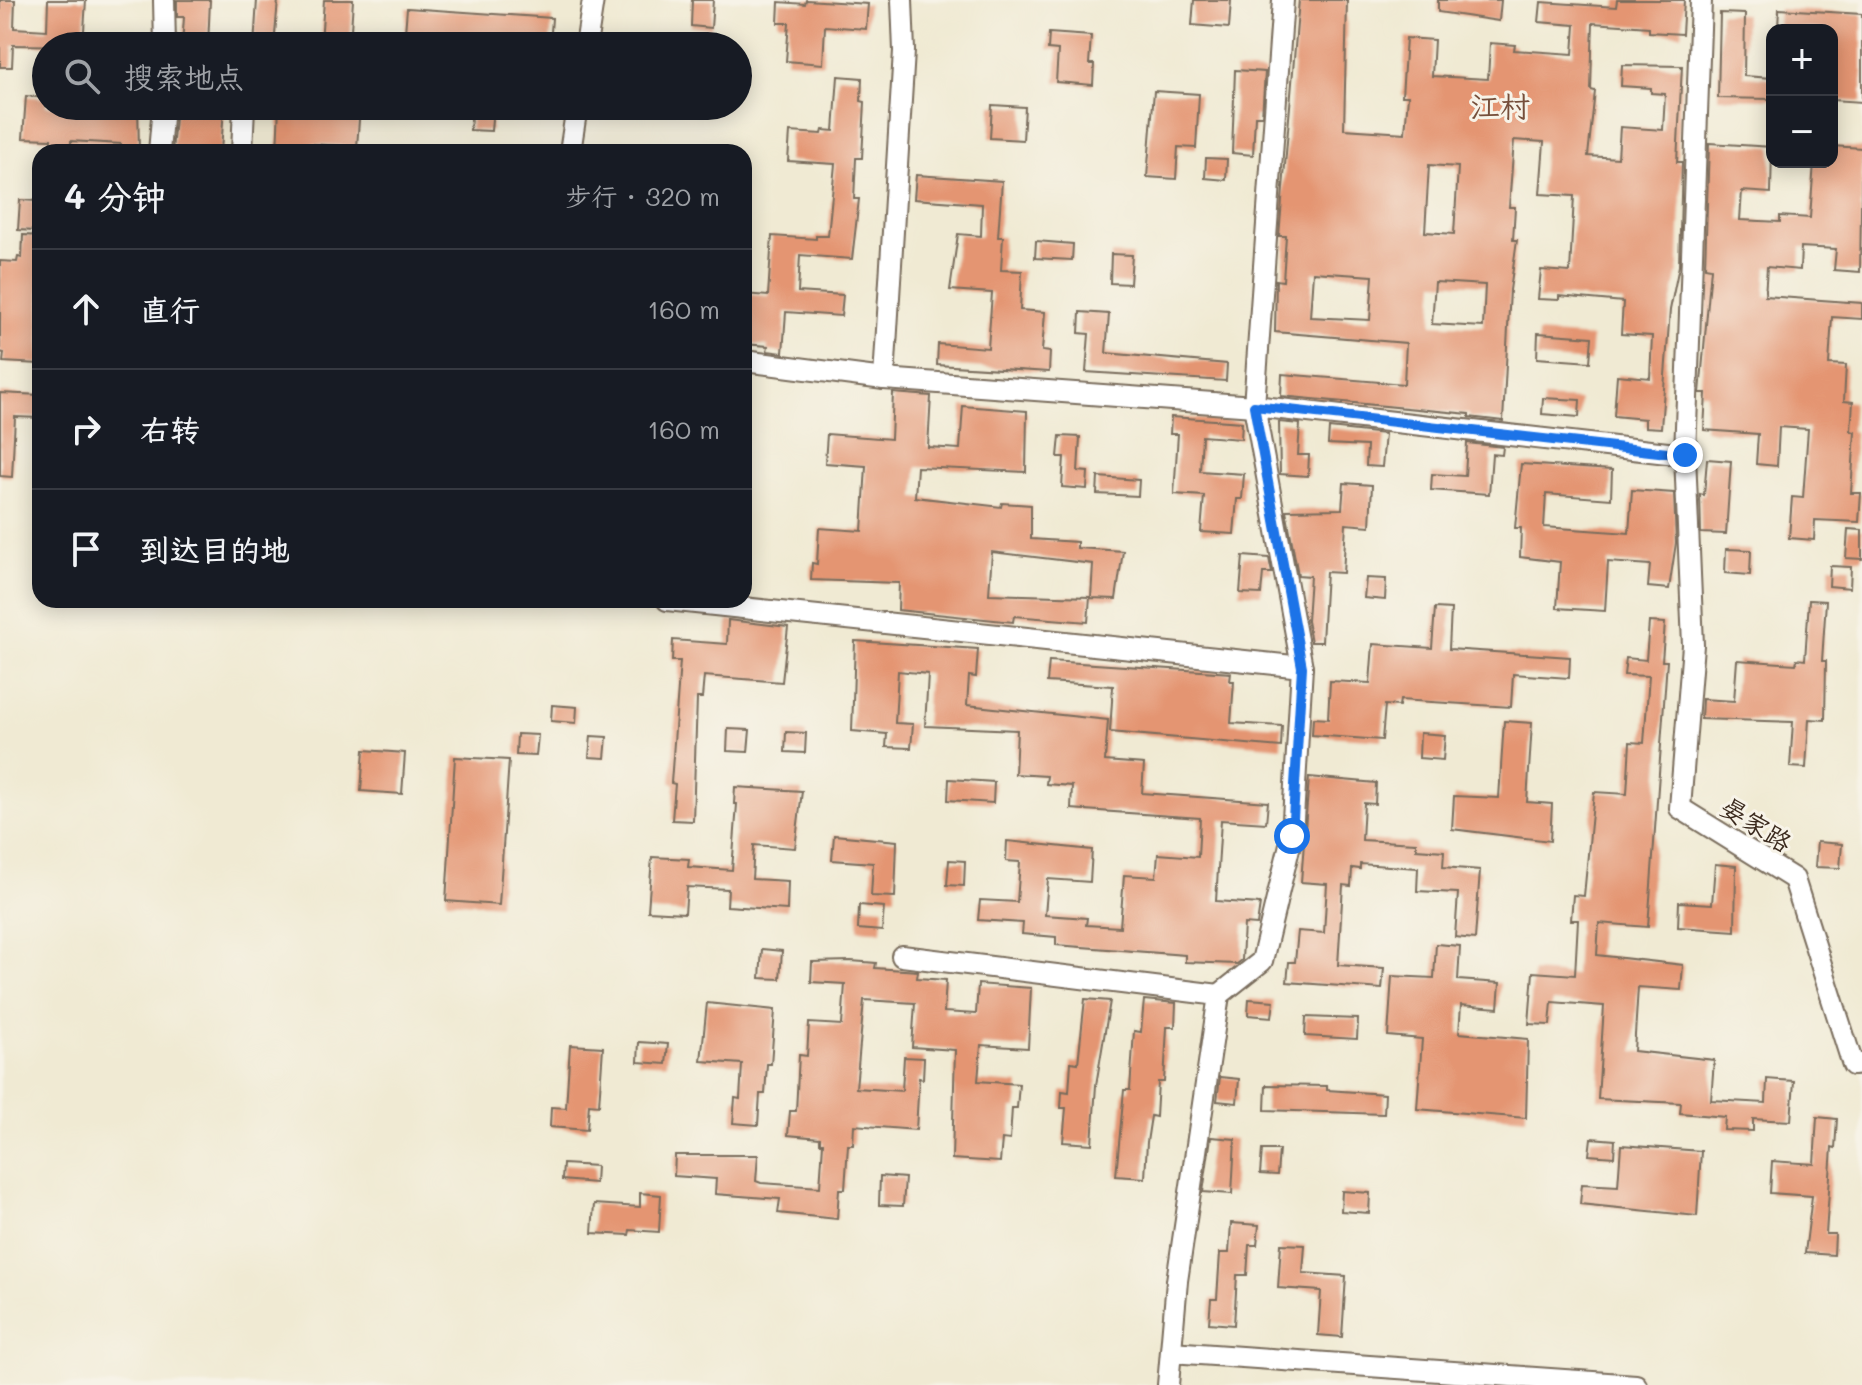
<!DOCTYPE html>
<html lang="zh">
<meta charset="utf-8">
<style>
body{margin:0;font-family:Mali,"LXGW WenKai TC",sans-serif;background:#242831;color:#f1f3f6}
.controls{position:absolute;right:24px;top:24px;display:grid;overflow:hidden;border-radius:16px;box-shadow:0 4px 20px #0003}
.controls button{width:72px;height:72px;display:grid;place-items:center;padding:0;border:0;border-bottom:2px solid #363941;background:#171b24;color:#f1f3f6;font:40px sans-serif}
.stop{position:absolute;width:24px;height:24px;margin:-18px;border:6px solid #1a73e8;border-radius:50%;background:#fff}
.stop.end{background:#1a73e8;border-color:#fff;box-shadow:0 2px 8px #0008}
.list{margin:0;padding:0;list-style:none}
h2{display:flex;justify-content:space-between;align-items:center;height:104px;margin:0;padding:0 32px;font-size:34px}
h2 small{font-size:26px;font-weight:400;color:#9ea1a6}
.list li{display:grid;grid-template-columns:52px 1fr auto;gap:24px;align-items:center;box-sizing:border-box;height:120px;padding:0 32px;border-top:2px solid #363941}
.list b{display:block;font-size:30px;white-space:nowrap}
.list em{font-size:26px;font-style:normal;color:#9ea1a6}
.icon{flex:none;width:44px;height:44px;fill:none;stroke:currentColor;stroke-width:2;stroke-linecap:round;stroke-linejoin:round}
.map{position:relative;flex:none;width:1862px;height:1385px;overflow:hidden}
.search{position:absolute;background:#171b24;box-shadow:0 4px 20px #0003;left:32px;top:32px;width:720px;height:88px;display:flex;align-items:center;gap:20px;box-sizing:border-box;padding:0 28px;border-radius:44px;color:#9ea1a6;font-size:30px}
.panel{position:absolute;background:#171b24;box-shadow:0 4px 20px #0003;left:32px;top:144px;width:720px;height:464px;border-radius:24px}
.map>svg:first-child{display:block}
.building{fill:#e49572;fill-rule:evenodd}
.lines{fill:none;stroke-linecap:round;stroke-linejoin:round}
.street-casing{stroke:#7a6d5d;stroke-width:24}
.street{stroke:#fff;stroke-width:20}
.route{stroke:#1a73e8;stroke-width:10}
.labels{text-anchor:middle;stroke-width:6;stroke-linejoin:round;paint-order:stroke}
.street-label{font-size:26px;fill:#3b2a1e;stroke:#f7f3e8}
.quarter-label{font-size:30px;fill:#764f3b;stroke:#f7f3e8}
</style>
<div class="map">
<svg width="1862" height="1385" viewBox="0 0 1862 1385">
<rect width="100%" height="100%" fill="#f7f3e8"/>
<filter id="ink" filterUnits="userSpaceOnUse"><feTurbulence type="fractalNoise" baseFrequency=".0125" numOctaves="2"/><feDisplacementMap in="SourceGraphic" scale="16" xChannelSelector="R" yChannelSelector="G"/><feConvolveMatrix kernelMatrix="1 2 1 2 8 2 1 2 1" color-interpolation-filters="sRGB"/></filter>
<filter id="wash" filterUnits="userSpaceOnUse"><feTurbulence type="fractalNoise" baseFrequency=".006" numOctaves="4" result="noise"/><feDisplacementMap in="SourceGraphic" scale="32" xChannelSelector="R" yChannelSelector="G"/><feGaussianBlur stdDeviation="1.8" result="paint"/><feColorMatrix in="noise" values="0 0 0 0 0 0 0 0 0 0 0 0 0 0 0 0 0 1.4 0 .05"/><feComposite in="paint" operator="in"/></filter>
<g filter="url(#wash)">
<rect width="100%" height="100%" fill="#f0ead3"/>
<g id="blocks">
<g class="building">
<polygon points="0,0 15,0 14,28 47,30 48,0 86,0 83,46 13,45 12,67 0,67"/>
<polygon points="177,0 210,0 208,46 182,46 184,17 177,17"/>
<polygon points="257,0 278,0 274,46 254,46"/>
<polygon points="324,0 353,0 350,45 321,43"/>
<polygon points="692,0 713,0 711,28 691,26"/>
<polygon points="806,0 868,4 866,29 825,26 823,64 786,61 789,23 778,23 779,2 805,4"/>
<polygon points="1194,0 1231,0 1229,28 1192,25"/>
<path d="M 1299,0 L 1347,0 L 1344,129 L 1405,133 L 1408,96 L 1402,96 L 1406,38 L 1434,40 L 1432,76 L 1488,79 L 1490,43 L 1515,45 L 1514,50 L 1573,54 L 1575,25 L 1539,22 L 1541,2 L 1616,7 L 1617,0 L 1684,0 L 1682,34 L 1649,32 L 1649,27 L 1593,23 L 1592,51 L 1591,90 L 1595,91 L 1588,156 L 1618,158 L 1620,127 L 1663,130 L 1665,94 L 1651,93 L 1651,88 L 1621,86 L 1622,65 L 1682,66 L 1677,162 L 1682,162 L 1679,266 L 1670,310 L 1661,428 L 1645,427 L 1645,419 L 1614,416 L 1617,375 L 1650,378 L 1652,336 L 1621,334 L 1623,302 L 1559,296 L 1559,300 L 1538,299 L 1541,270 L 1570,272 L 1574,196 L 1540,194 L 1544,142 L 1514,140 L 1509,207 L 1515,207 L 1513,240 L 1517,240 L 1510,290 L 1503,421 L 1469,417 L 1469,414 L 1281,396 L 1282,374 L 1404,384 L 1406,343 L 1275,332 L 1276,280 L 1283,281 L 1286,236 L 1279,236 ZM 1429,165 L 1458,167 L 1454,234 L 1425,232 ZM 1313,272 L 1373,276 L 1370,320 L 1310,317 ZM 1435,282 L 1485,285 L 1483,327 L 1432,324 Z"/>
<polygon points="1438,0 1501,0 1499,21 1438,12"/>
<polygon points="407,8 552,18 550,46 404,45"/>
<polygon points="1779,9 1862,14 1862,102 1832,100 1832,30 1778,27"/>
<polygon points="1720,13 1745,14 1744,76 1772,78 1772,99 1718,98"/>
<polygon points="1049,33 1091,36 1089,64 1094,64 1093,85 1056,82 1058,50 1048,49"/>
<polygon points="1235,70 1265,72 1262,116 1255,116 1253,155 1232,153"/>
<polygon points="838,76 862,78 861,101 865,102 862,158 856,158 854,199 859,199 852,259 800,255 798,292 843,295 841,316 786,312 783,353 767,351 768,346 744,344 744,294 768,296 772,236 816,239 816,236 828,236 835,164 788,161 790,132 822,134 823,130 834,131"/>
<polygon points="1154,91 1199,94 1196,148 1178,147 1176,179 1147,177"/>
<polygon points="26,96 46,98 46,106 138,106 139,150 121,149 121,144 71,141 71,145 51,143 51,139 23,138"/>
<polygon points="992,105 1025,107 1023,140 990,138"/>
<polygon points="176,106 224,106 221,152 172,152"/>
<polygon points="279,106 360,106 357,147 312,144 311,152 277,152"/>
<polygon points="472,106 493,106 491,131 470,130"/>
<polygon points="1709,143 1772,147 1771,193 1742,191 1740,220 1780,222 1780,216 1810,218 1814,162 1832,162 1832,146 1862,148 1860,272 1834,270 1836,249 1801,247 1800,270 1767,267 1765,296 1862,303 1862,319 1832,317 1829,364 1846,365 1844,401 1853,402 1851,431 1855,432 1851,493 1861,493 1859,522 1815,520 1814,540 1789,538 1792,497 1803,498 1808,429 1779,427 1777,466 1756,464 1758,434 1704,430 1706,393 1700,393 1711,268 1705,267"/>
<polygon points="1206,158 1227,159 1226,180 1205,178"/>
<polygon points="916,175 1002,181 998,237 1003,237 1001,270 1022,271 1020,310 1045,312 1042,351 1050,352 1049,372 937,365 938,344 988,348 992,293 950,290 958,234 981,236 982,204 914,199"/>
<polygon points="20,200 38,201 36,231 18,230"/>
<polygon points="23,235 40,236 40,364 3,362 4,353 0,352 0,261 17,262 18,257 22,258"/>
<polygon points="1036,241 1073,244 1072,260 1035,258"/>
<polygon points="1111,254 1132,255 1130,284 1110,283"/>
<polygon points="1080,312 1109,314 1106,353 1227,364 1226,381 1086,372 1089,334 1079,333"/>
<polygon points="1538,333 1592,337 1590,362 1537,358"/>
<polygon points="0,393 40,395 40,418 15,417 12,477 0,476"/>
<polygon points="893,393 931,396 928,447 960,449 963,406 1027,411 1026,472 917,467 915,497 1001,507 1002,503 1031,505 1031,539 1077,542 1077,548 1123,551 1116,599 1091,598 1093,564 992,552 989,594 1090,597 1088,622 1014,616 1013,622 898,610 899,583 811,580 812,563 817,564 819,528 862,531 866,466 825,463 827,434 891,439"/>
<polygon points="1543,398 1580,400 1579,417 1542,414"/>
<polygon points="1171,417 1242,422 1241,439 1202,436 1200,471 1244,474 1242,499 1237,499 1234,534 1201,532 1204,496 1174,494 1178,434 1170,434"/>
<polygon points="1279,422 1300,424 1298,455 1309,455 1308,476 1280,474"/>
<polygon points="1329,428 1385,434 1382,467 1366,466 1367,446 1328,444"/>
<polygon points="1060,436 1080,437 1078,471 1088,472 1087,489 1062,487 1064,457 1058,457"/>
<polygon points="1467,443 1503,447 1502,455 1492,454 1489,494 1431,490 1432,474 1465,476"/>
<polygon points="1707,459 1731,461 1726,534 1701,533 1700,494 1704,495"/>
<polygon points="1521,464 1612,470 1611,499 1546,494 1544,527 1629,533 1632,490 1674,493 1676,543 1669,589 1648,587 1650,565 1608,562 1605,611 1557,608 1560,562 1520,557 1521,528 1515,528"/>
<polygon points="1098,477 1139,480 1138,496 1097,494"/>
<polygon points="1344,483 1372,485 1370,526 1346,524 1343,573 1326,572 1322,642 1311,642 1307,621 1310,576 1298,575 1286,510 1342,509"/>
<polygon points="1848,529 1862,530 1862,559 1846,558"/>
<polygon points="1726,549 1751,550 1750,575 1725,573"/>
<polygon points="1243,556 1269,558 1272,573 1263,573 1261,594 1240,593"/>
<polygon points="1830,566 1851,567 1850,588 1829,586"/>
<polygon points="1366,578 1386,579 1385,600 1364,598"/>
<polygon points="1809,600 1826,601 1822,661 1826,661 1825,720 1809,719 1806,768 1790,767 1793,722 1701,719 1702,699 1734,701 1737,660 1796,664 1797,659 1805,660"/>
<polygon points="1435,608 1451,609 1449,649 1570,657 1569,678 1513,674 1511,707 1400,700 1399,706 1385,705 1382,740 1312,735 1313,718 1328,719 1330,681 1370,683 1373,644 1432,648"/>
<polygon points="728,620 788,627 782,682 704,676 702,698 697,698 693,821 672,820 675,784 671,783 680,661 672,661 673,640 727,644"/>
<polygon points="1649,622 1665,623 1662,661 1667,661 1648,927 1599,923 1597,955 1683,965 1681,990 1638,987 1634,1051 1714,1060 1711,1100 1766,1103 1767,1079 1794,1081 1791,1121 1753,1119 1753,1131 1724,1130 1725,1117 1680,1113 1681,1103 1598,1099 1604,1006 1552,1002 1550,1025 1529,1024 1533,972 1575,975 1578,920 1571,920 1573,895 1584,896 1594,792 1627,794 1630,742 1644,743 1649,676 1624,675 1626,658 1646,660"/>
<polygon points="855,641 978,649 976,677 969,676 967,705 1108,720 1105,761 1144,764 1142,793 1268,802 1266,823 1221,820 1216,901 1260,904 1257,925 1244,924 1242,960 1237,964 1185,962 1185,955 1056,945 1056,937 1022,934 1023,923 978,920 980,900 1017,902 1020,862 1006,861 1007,841 1092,850 1090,882 1048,879 1045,915 1087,918 1086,925 1120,927 1124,875 1156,877 1158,854 1198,857 1200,818 1071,809 1072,786 1046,784 1047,776 1015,774 1017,730 925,726 928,674 898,671 895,723 913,724 911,748 886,747 887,734 852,731"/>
<polygon points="1049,661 1231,673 1230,681 1234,681 1231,723 1282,726 1281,747 1110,732 1113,686 1047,682"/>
<polygon points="552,705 577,707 576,723 551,721"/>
<polygon points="1504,721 1532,723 1527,802 1552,804 1550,841 1452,829 1454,796 1499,798"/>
<polygon points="728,729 750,730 748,752 727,751"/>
<polygon points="786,732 806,733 805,753 785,752"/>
<polygon points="1420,733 1445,735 1443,760 1419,758"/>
<polygon points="517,734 538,735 536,756 516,755"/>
<polygon points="591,736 607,737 605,758 589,757"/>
<polygon points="364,750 405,753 402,794 361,791"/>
<polygon points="455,757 509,760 499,905 446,901"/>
<polygon points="1309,777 1376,783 1375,804 1364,803 1362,840 1416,843 1416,849 1444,851 1443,867 1480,870 1475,939 1455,937 1458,893 1417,891 1418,868 1360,864 1360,869 1352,868 1351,886 1343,885 1338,965 1384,968 1382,989 1287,982 1289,962 1295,962 1298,931 1324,933 1327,884 1301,882"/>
<polygon points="949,779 994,782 993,803 948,800"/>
<polygon points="735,787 802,791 795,848 754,845 752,879 788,881 787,910 727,906 728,889 687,887 685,913 648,911 652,857 689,859 688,867 732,870 737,804 734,804"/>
<polygon points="834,835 897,841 895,897 871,896 873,863 832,860"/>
<polygon points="1817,842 1842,844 1840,868 1815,867"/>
<polygon points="949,860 965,861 964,886 947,885"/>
<polygon points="1715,864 1736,866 1735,931 1678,927 1679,902 1712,904"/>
<polygon points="859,905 884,907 882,931 858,929"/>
<polygon points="1436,944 1460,946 1458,980 1500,983 1498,1008 1461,1005 1459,1033 1528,1039 1526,1118 1417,1109 1422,1039 1388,1036 1392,976 1434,978"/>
<polygon points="762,949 782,951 780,979 760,978"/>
<polygon points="851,961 876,963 875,968 918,971 917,978 946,980 944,1012 976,1014 978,984 1031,988 1028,1048 981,1045 978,1081 1019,1084 1017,1108 1012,1108 1010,1140 1002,1139 1000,1162 952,1159 955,1050 912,1047 915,1003 864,1000 856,1088 902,1091 904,1057 924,1058 923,1079 919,1078 916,1130 854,1125 853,1145 848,1145 845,1189 839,1189 837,1219 778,1213 780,1199 715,1194 716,1179 674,1176 675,1155 758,1155 756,1181 761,1183 820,1187 823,1143 820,1143 820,1138 788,1135 790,1111 796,1111 799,1055 807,1056 809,1023 842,1025 845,984 811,982 812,962"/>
<polygon points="1085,999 1110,1001 1096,1085 1092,1144 1063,1142 1066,1108 1061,1108 1062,1091 1069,1092 1071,1062 1078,1063"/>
<polygon points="1249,999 1274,1001 1272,1017 1248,1015"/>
<polygon points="1144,1000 1176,1003 1175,1027 1167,1027 1164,1082 1158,1082 1156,1117 1151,1116 1147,1142 1145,1178 1116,1176 1124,1090 1130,1090 1134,1031 1141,1032"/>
<polygon points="707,1003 775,1010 771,1064 767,1064 765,1094 760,1094 758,1125 733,1123 735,1098 740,1099 742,1064 701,1061"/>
<polygon points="1306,1017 1358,1019 1357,1039 1305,1036"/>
<polygon points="639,1042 668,1044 666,1064 638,1062"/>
<polygon points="570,1045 603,1047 599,1105 589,1104 587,1130 550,1127 551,1107 566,1108"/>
<polygon points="1220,1077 1239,1079 1237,1103 1217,1101"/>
<polygon points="1266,1085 1327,1086 1327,1090 1385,1094 1384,1114 1265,1110"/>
<polygon points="1817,1117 1837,1119 1835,1148 1832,1147 1826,1234 1835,1234 1834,1255 1805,1253 1812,1196 1770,1193 1772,1161 1814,1164"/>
<polygon points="1211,1137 1235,1139 1232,1194 1203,1192"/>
<polygon points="1591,1138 1615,1140 1614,1157 1589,1155"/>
<polygon points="1621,1145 1701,1151 1697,1216 1580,1204 1582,1184 1618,1186"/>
<polygon points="1262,1150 1279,1150 1277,1175 1260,1174"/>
<polygon points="563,1164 596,1166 595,1183 562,1180"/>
<polygon points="880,1176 905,1178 903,1206 879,1205"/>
<polygon points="1342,1191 1370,1193 1369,1213 1341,1211"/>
<polygon points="640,1193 661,1195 659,1232 630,1230 629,1235 592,1233 594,1204 640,1207"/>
<polygon points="1231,1223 1259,1225 1257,1245 1249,1245 1247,1275 1237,1275 1234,1325 1209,1323 1211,1299 1217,1299 1220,1253 1229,1253"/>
<polygon points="1281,1244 1305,1245 1303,1273 1346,1276 1342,1337 1318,1335 1321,1291 1278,1288"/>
</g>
</g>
</g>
<g filter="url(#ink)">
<use href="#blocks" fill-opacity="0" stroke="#7a6d5d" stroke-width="2"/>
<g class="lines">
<g class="street-casing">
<g id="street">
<polyline points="164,0 165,46"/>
<polyline points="1701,0 1685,455 1693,645 1680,808 1794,879 1853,1065 1862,1064"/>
<polyline points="586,46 593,0"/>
<polyline points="159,152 163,106"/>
<polyline points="242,152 244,106"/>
<polyline points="570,152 577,106"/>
<polyline points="744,361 884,379 1254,406 1685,455"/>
<polyline points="884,379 904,51 902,0"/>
<polyline points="667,600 1302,667"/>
<polyline points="902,956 1219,995"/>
<polyline points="1171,1352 1636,1385"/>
<polyline points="1168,1385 1177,1281 1219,995 1262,961 1292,836 1302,667 1254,406 1283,0"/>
</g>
</g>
<use href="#street" class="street"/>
</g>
</g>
<g class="lines" filter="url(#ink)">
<polyline class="route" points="1292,836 1302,667 1254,406 1685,455"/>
</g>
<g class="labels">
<g class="street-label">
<text transform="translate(1756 825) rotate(32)" y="9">晏家路</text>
</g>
<g class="quarter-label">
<text x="1500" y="117">江村</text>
</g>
</g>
</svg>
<div class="controls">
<button>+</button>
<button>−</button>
</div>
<div class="stop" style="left:1292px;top:836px"></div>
<div class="stop end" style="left:1685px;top:455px"></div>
<div class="search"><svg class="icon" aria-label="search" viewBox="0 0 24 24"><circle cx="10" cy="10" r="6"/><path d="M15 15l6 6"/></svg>搜索地点</div>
<section class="panel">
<h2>4 分钟<small>步行 · 320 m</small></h2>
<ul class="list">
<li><svg class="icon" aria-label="ahead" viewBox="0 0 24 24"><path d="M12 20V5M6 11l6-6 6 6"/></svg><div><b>直行</b></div><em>160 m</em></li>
<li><svg class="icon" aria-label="right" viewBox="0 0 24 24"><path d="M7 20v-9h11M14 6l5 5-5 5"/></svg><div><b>右转</b></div><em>160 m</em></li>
<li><svg class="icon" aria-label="arrive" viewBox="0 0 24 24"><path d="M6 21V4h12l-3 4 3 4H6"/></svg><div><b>到达目的地</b></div></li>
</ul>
</section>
</div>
